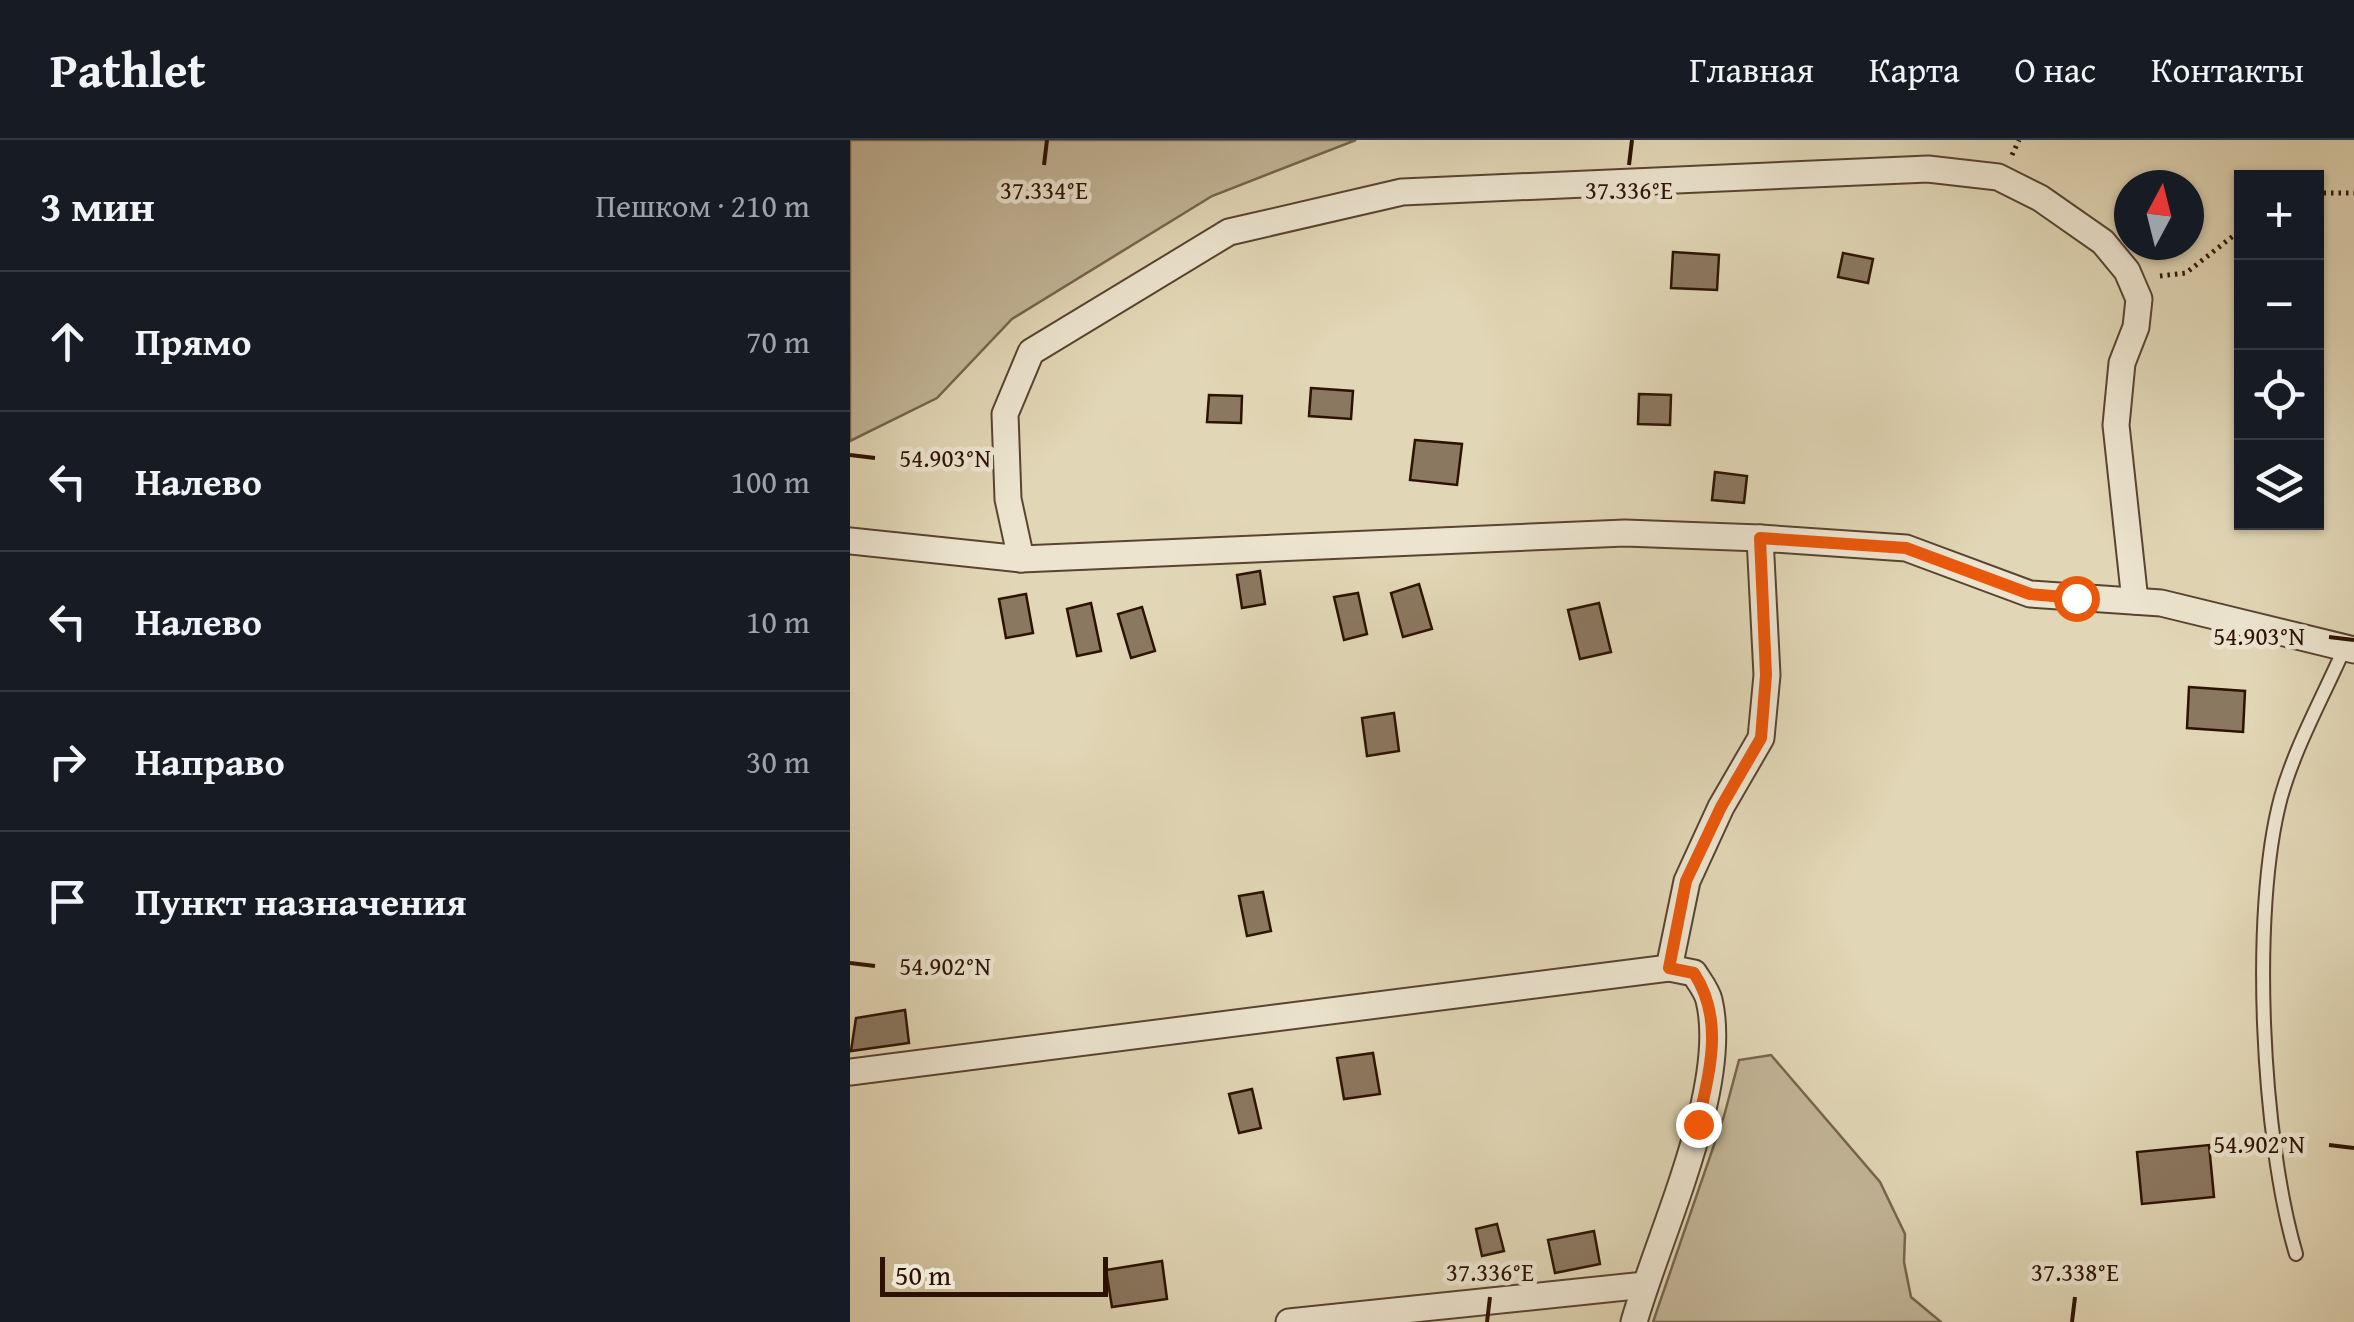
<!DOCTYPE html>
<html lang="ru">
<meta charset="utf-8">
<style>
body{margin:0;font-family:"Gentium Book Plus",serif;background:#20242c;color:#f1f3f6}
.controls{position:absolute;right:30px;top:30px;display:grid;overflow:hidden;border-radius:0px;box-shadow:0 2px 8px #0004}
.controls button{width:90px;height:90px;display:grid;place-items:center;padding:0;border:0;border-bottom:2px solid #363941;background:#171b24;color:#f1f3f6;font:50px sans-serif}
.compass{position:absolute;left:1264px;top:30px;width:90px;height:90px;border-radius:50%;background:#171b24;box-shadow:0 2px 8px #0004;rotate:7deg}
.scale{position:absolute;left:30px;bottom:25px;width:228px;box-sizing:border-box;padding-left:10px;border:5px solid #2d1203;border-top:0;font-size:28px;line-height:35px;white-space:nowrap;color:#2d1203;-webkit-text-stroke:8px #ece4cf;paint-order:stroke}
.stop{position:absolute;width:30px;height:30px;margin:-22px;border:8px solid #ea580c;border-radius:50%;background:#fff}
.stop.end{background:#ea580c;border-color:#fff;box-shadow:0 2px 10px #0008}
.list{margin:0;padding:0;list-style:none}
h2{display:flex;justify-content:space-between;align-items:center;height:130px;margin:0;padding:0 40px;font-size:42px}
h2 small{font-size:32px;font-weight:400;color:#9ea1a6}
.list li{display:grid;grid-template-columns:65px 1fr auto;gap:30px;align-items:center;box-sizing:border-box;height:140px;padding:0 40px;border-top:2px solid #363941}
.list b{display:block;font-size:38px;white-space:nowrap}
.list em{font-size:32px;font-style:normal;color:#9ea1a6}
.icon{flex:none;width:55px;height:55px;fill:none;stroke:currentColor;stroke-width:2;stroke-linecap:round;stroke-linejoin:round}
.map{position:relative;flex:none;width:1504px;height:1182px;overflow:hidden}
header{display:flex;align-items:center;gap:60px;box-sizing:border-box;height:140px;padding:0 50px;background:#171b24;border-bottom:2px solid #363941}
header strong{font-size:48px}
nav{display:flex;gap:55px;margin-inline-start:auto;font-size:35px}
main{display:flex}
aside{flex:1;background:#171b24}
.map>svg:first-child{display:block}
.green{fill:#c2b597;stroke:#78644d;stroke-width:2.5}
.building{fill:#8b7860;stroke:#2d1203;stroke-width:2.5}
.lines{fill:none;stroke-linecap:round;stroke-linejoin:round}
.lane-casing{stroke:#5a4330;stroke-width:16}
.street-casing{stroke:#5a4330;stroke-width:29}
.path{stroke:#2d1203;stroke-width:5;stroke-dasharray:2.5 5;stroke-linecap:butt}
.lane{stroke:#ece4cf;stroke-width:12}
.street{stroke:#ece4cf;stroke-width:25}
.route{stroke:#ea580c;stroke-width:12}
.ticks{fill:none;stroke:#2d1203;stroke-width:4}
.ticks-label{font-size:25px;text-anchor:middle;fill:#2d1203;stroke:#ece4cf;stroke-width:9;stroke-linejoin:round;paint-order:stroke}
</style>
<header>
<strong>Pathlet</strong>
<nav><a>Главная</a><a>Карта</a><a>О нас</a><a>Контакты</a></nav>
</header>
<main>
<aside>
<h2>3 мин<small>Пешком · 210 m</small></h2>
<ul class="list">
<li><svg class="icon" aria-label="ahead" viewBox="0 0 24 24"><path d="M12 20V5M6 11l6-6 6 6"/></svg><div><b>Прямо</b></div><em>70 m</em></li>
<li><svg class="icon" aria-label="left" viewBox="0 0 24 24"><path d="M17 20v-9H6M10 6l-5 5 5 5"/></svg><div><b>Налево</b></div><em>100 m</em></li>
<li><svg class="icon" aria-label="left" viewBox="0 0 24 24"><path d="M17 20v-9H6M10 6l-5 5 5 5"/></svg><div><b>Налево</b></div><em>10 m</em></li>
<li><svg class="icon" aria-label="right" viewBox="0 0 24 24"><path d="M7 20v-9h11M14 6l5 5-5 5"/></svg><div><b>Направо</b></div><em>30 m</em></li>
<li><svg class="icon" aria-label="arrive" viewBox="0 0 24 24"><path d="M6 21V4h12l-3 4 3 4H6"/></svg><div><b>Пункт назначения</b></div></li>
</ul>
</aside>
<div class="map">
<svg width="1504" height="1182" viewBox="0 0 1504 1182">
<rect width="100%" height="100%" fill="#e1d6b5"/>
<filter id="stains"><feTurbulence type="fractalNoise" baseFrequency=".002" numOctaves="4"/><feColorMatrix values="0 0 0 0 .2 0 0 0 0 .09 0 0 0 0 .02 0 0 0 .5 -.17"/></filter>
<radialGradient id="worn" r=".72"><stop offset=".6" stop-color="#630" stop-opacity="0"/><stop offset="1" stop-color="#630" stop-opacity=".3"/></radialGradient>
<g class="green">
<polygon points="0,0 506,0 362,56 162,179 87,258 0,301"/>
<polygon points="921,915 1030,1042 1055,1094 1054,1122 1061,1157 1091,1182 803,1182 874,976 889,920"/>
</g>
<g class="building">
<polygon points="823,112 869,115 867,150 821,148"/>
<polygon points="993,113 1023,119 1018,143 988,137"/>
<polygon points="461,248 503,251 501,279 459,276"/>
<polygon points="789,254 821,255 820,285 788,284"/>
<polygon points="359,255 392,256 391,283 357,282"/>
<polygon points="565,300 612,304 607,345 560,340"/>
<polygon points="865,332 897,336 894,363 862,360"/>
<polygon points="410,431 415,464 392,468 387,435"/>
<polygon points="569,444 582,489 553,497 541,453"/>
<polygon points="508,453 517,494 494,500 484,457"/>
<polygon points="176,454 183,493 156,498 149,459"/>
<polygon points="241,463 251,511 227,516 217,469"/>
<polygon points="749,463 761,512 730,519 718,470"/>
<polygon points="292,467 305,511 281,518 268,474"/>
<polygon points="1339,547 1395,551 1393,592 1337,588"/>
<polygon points="544,573 549,611 517,616 512,578"/>
<polygon points="413,752 421,791 397,796 389,756"/>
<polygon points="55,870 59,903 1,911 6,878"/>
<polygon points="523,913 530,954 494,959 487,918"/>
<polygon points="402,949 411,988 389,993 379,954"/>
<polygon points="1359,1005 1364,1057 1292,1064 1287,1012"/>
<polygon points="647,1084 654,1111 632,1116 626,1089"/>
<polygon points="744,1091 750,1124 705,1133 698,1100"/>
<polygon points="312,1121 317,1159 262,1167 256,1130"/>
</g>
<g class="lines">
<g class="lane-casing">
<path id="lane" d="M 1446,1114 C 1412,1000 1400,772 1431,657 C 1445,607 1473,557 1494,509"/>
</g>
<g class="street-casing">
<g id="street">
<polyline points="0,401 171,419 775,393 910,398"/>
<polyline points="171,419 158,359 155,274 181,212 379,92 552,52 1078,29 1148,37 1190,58 1253,102 1277,131 1289,159 1286,187 1272,223 1266,285 1285,461"/>
<polyline points="0,932 819,828"/>
<polyline points="439,1182 795,1145"/>
<path d="M 784,1182 C 809,1094 880,947 859,860 C 857,851 849,841 844,833 L 819,828 L 837,741 L 871,667 L 911,598 L 917,535 L 910,398 L 1056,408 L 1180,454 L 1311,463 L 1504,510"/>
</g>
</g>
<g class="path">
<polyline points="1162,15 1169,0"/>
<polyline points="1466,53 1504,53"/>
<polyline points="1310,136 1336,133 1392,89"/>
</g>
<use href="#lane" class="lane"/>
<use href="#street" class="street"/>
</g>
<g class="lines">
<path class="route" d="M 848,984 C 859,932 875,881 844,833 L 819,828 L 836,741 L 871,667 L 911,598 L 916,535 L 910,398 L 1056,408 L 1180,454 L 1226,458"/>
</g>
<path class="ticks" d="M 194,25 L 197,0M 779,25 L 782,0M 0,315 L 25,318M 1479,497 L 1504,500M 0,823 L 25,826M 1479,1005 L 1504,1008M 637,1182 L 640,1157M 1222,1182 L 1225,1157"/>
<g class="ticks-label">
<text x="194" y="59">37.334°E</text>
<text x="779" y="59">37.336°E</text>
<text x="95" y="327">54.903°N</text>
<text x="1409" y="505">54.903°N</text>
<text x="95" y="835">54.902°N</text>
<text x="1409" y="1013">54.902°N</text>
<text x="640" y="1141">37.336°E</text>
<text x="1225" y="1141">37.338°E</text>
</g>
<rect width="100%" height="100%" filter="url(#stains)"/>
<rect width="100%" height="100%" fill="url(#worn)"/>
</svg>
<div class="controls">
<button>+</button>
<button>−</button>
<button><svg class="icon" aria-label="locate" viewBox="0 0 24 24"><circle cx="12" cy="12" r="6"/><path d="M12 2v4M12 18v4M2 12h4M18 12h4"/></svg></button>
<button><svg class="icon" aria-label="layers" viewBox="0 0 24 24"><path d="M12 4l9 5-9 5-9-5zM3 14l9 5 9-5"/></svg></button>
</div>
<svg class="compass" viewBox="-18 -18 36 36"><path d="M0-13l5 13h-10z" fill="#e53935"/><path d="M0 13l5-13h-10z" fill="#9ea1a6"/></svg>
<div class="scale">50 m</div>
<div class="stop" style="left:1226px;top:458px"></div>
<div class="stop end" style="left:848px;top:984px"></div>
</div>
</main>
